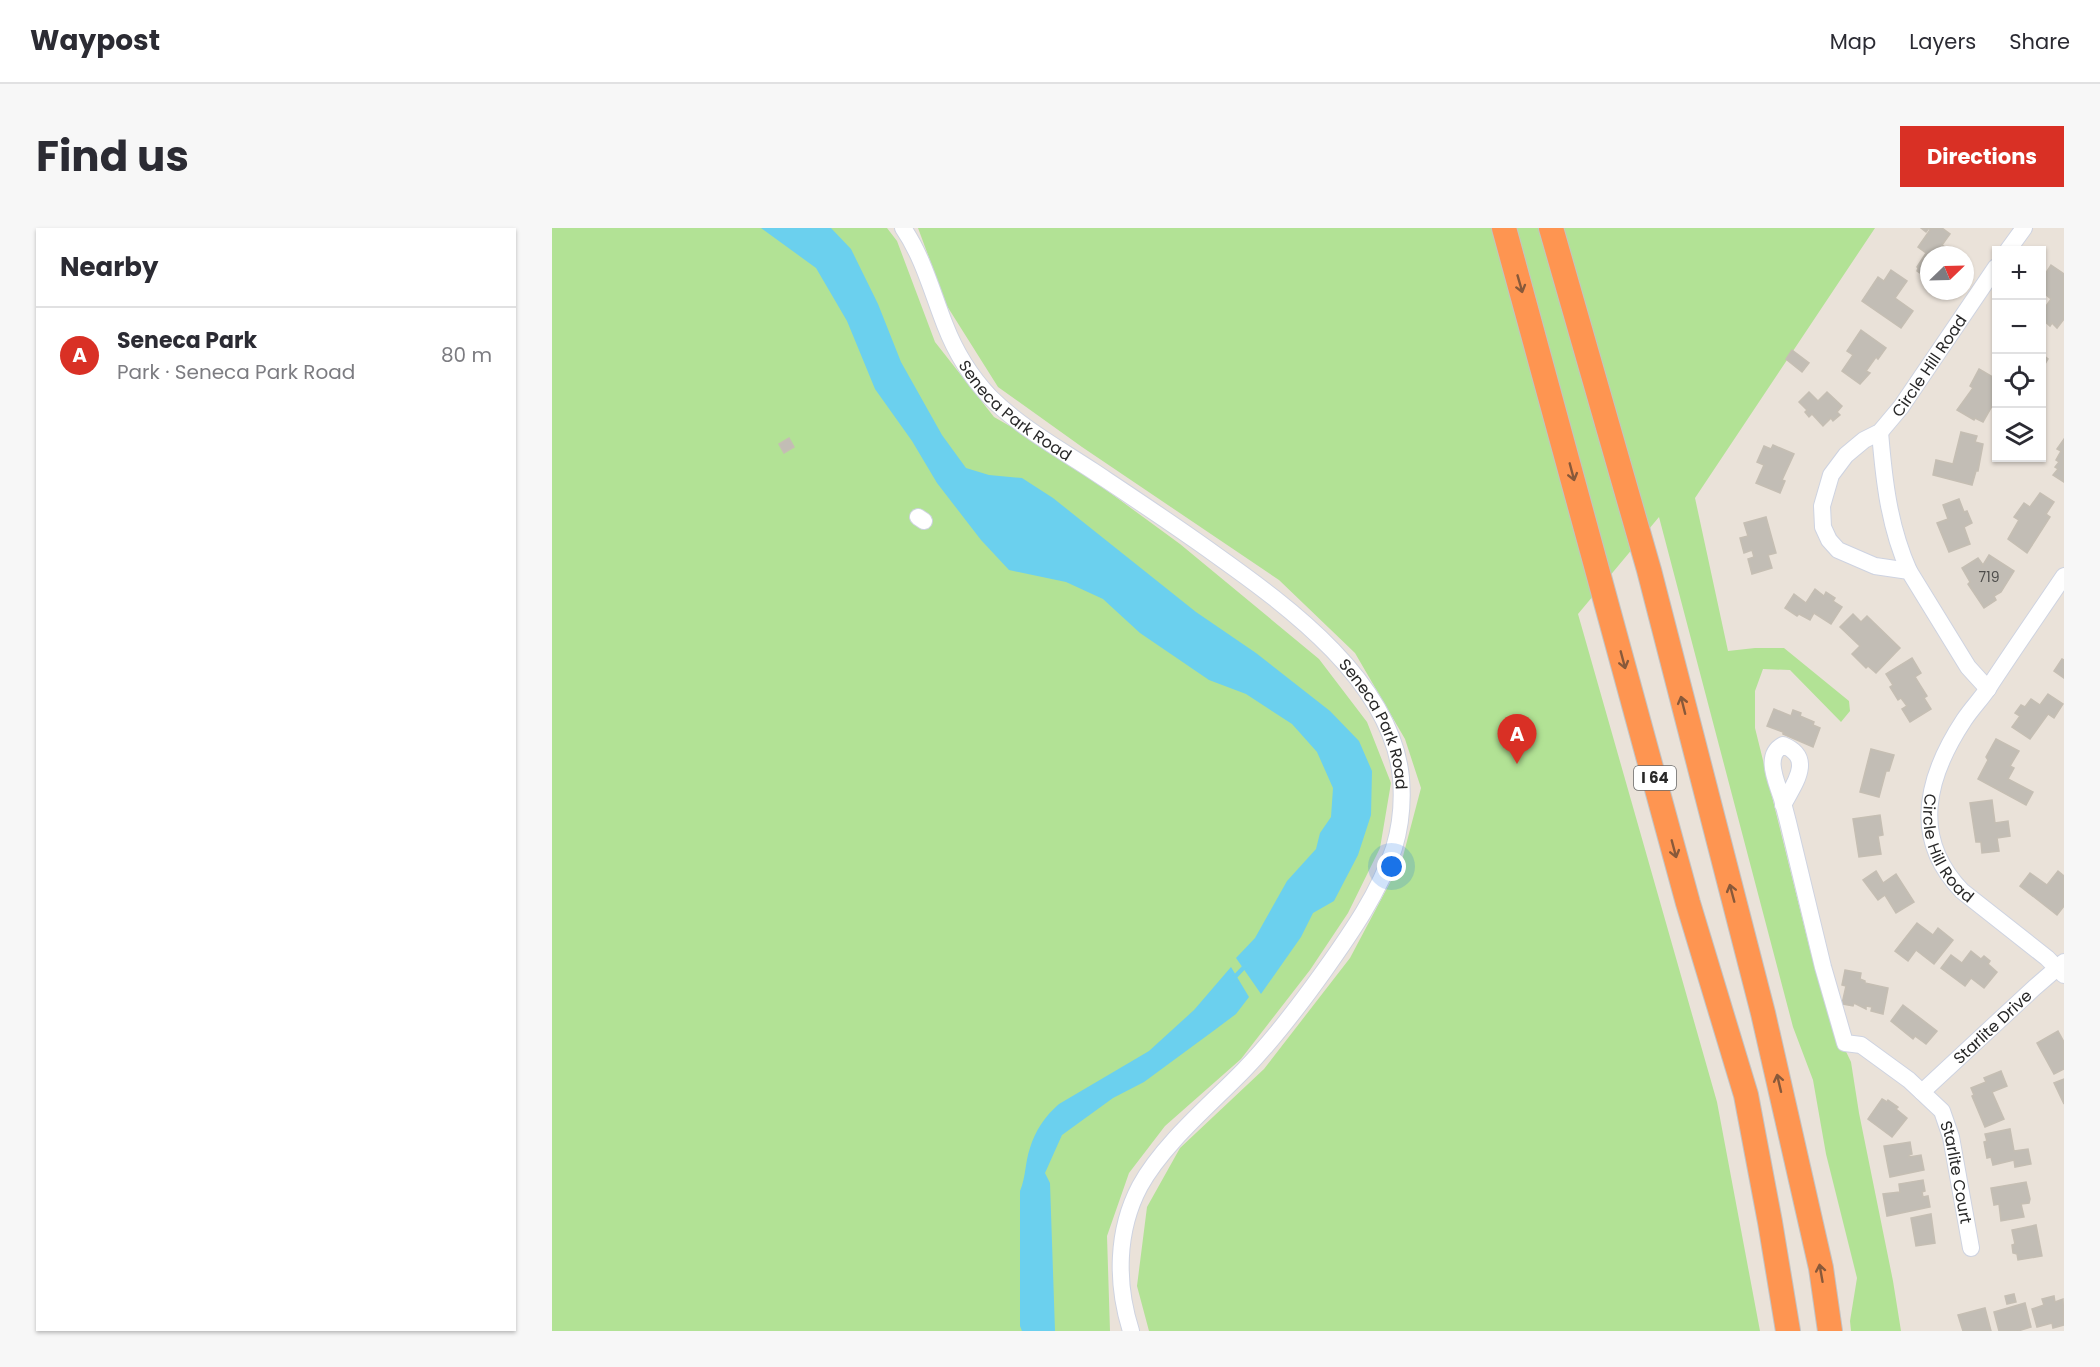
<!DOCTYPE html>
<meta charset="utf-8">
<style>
body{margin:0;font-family:Poppins,sans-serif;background:#f7f7f7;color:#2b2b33}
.controls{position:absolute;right:18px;top:18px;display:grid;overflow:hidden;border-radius:0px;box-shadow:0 2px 4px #0004}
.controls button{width:54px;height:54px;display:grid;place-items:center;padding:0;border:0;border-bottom:2px solid #e1e1e2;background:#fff;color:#2b2b33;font:30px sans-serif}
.compass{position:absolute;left:1368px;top:18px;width:54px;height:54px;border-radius:50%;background:#fff;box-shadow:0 2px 4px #0004;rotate:67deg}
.you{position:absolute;left:840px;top:639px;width:21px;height:21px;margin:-15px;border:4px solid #fff;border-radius:50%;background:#1a73e8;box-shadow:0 0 0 9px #1a73e833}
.badge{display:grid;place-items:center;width:39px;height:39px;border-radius:50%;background:#d93025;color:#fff;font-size:20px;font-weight:700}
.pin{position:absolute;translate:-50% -50px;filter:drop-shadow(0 2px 3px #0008)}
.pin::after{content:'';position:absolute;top:32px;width:21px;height:18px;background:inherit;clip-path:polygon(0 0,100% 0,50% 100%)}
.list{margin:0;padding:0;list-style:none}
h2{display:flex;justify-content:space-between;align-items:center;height:78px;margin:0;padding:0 24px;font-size:26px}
h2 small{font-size:20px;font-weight:400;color:#7c7c81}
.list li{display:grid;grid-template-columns:39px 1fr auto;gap:18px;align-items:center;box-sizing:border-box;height:96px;padding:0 24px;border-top:2px solid #e1e1e2}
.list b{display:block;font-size:22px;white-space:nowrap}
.list p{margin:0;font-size:20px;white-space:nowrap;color:#7c7c81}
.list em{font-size:20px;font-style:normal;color:#7c7c81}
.icon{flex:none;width:33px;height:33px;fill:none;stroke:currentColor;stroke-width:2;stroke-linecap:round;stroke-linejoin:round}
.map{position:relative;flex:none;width:1512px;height:1103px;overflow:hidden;border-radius:0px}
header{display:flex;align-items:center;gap:36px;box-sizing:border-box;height:84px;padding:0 30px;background:#fff;border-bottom:2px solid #e1e1e2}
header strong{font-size:28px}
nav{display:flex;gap:33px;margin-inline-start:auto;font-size:21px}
.intro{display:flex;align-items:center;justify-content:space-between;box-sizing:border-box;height:144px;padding:0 36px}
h1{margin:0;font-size:42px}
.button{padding:15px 27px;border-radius:0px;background:#d93025;color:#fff;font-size:21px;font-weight:700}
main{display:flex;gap:36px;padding:0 36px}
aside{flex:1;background:#fff;border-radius:0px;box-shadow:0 2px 4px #0004}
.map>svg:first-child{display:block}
.green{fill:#b2e295}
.water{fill:#6bd0ee}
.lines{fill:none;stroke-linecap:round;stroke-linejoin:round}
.stream{stroke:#6bd0ee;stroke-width:4.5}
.building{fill:#c2bdb5;stroke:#c5beb3;stroke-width:1.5}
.minor-casing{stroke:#ced3e1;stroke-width:18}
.highway-casing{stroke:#c3c3c3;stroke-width:26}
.minor{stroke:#fff;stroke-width:16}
.highway{stroke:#fe9551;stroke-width:24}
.oneway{stroke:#88593a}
.labels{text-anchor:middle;stroke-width:4.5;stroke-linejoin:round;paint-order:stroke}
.number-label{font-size:14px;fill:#4e4d4b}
.shield{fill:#fff;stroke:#686868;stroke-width:1.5}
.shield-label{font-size:15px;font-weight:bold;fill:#282828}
.street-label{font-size:16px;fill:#282828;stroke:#fff}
</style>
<header>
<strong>Waypost</strong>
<nav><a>Map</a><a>Layers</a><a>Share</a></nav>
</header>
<div class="intro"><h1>Find us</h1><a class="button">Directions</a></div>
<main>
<aside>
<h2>Nearby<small></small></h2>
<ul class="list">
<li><span class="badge">A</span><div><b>Seneca Park</b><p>Park · Seneca Park Road</p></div><em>80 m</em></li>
</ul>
</aside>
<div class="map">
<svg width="1512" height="1103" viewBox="0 0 1512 1103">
<rect width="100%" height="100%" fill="#eae2d9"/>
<g class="green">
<polygon points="0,0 335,0 345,13 383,114 442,189 501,223 628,316 767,431 815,494 839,555 828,620 796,685 758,742 689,831 613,898 577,945 555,1008 558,1103 0,1103"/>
<polygon points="366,0 1323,0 1143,270 1176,423 1203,420 1232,420 1297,473 1298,483 1289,494 1238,442 1211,441 1203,463 1203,500 1258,722 1279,792 1299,834 1307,885 1341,1053 1349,1103 1299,1103 1298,1093 1305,1050 1274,926 1261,852 1241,799 1107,289 1026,386 1165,874 1208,1103 597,1103 585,1058 595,979 628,920 712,841 798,730 850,632 869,560 853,511 803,425 727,352 530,219 446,159 395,78"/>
</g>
<g class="water">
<polygon points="209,0 279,0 299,21 326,76 349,134 390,207 414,240 437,247 470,250 501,270 644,384 704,425 778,483 807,513 820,543 819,587 806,627 782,673 761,685 749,709 709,766 684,730 703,710 735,653 764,621 768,605 779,589 781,560 765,524 740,496 694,466 657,452 588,405 551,371 514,354 457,342 429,312 385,255 360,213 323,161 295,93 264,40"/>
<path d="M 679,739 L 697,769 L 684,786 L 664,801 L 592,854 L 561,870 L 510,907 L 493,945 L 498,955 L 503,1103 L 470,1103 L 468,1098 L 468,963 C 474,949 473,934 478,920 C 483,903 493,888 507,876 L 597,823 L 642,782 Z"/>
</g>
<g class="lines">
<polyline class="stream" points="680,752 695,736"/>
</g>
<g class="building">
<polygon points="1369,0 1390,0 1398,6 1390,17 1399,23 1396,27 1377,27 1377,51 1365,43 1366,40 1365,39 1374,25 1366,19 1378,2 1377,0 1374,4"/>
<polygon points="1499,37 1512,46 1512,91 1505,100 1500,95 1498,98 1490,91 1490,84 1499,71 1490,64 1490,51"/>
<polygon points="1339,42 1355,53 1343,70 1361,83 1349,100 1310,73 1326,49 1332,53"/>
<polygon points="1309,102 1334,120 1326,131 1324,129 1314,143 1318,145 1308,156 1290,143 1301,127 1295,123"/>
<polygon points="1240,122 1257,135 1250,144 1234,131"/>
<polygon points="1490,126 1496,131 1490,141"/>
<polygon points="1427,141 1444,151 1444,171 1431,194 1423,190 1422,192 1405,182 1421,160 1418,158"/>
<polygon points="1257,164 1266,173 1275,164 1290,178 1285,184 1288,187 1281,193 1279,190 1271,198 1260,186 1257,189 1253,184 1255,182 1247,174"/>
<polygon points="1409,204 1425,208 1423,214 1431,216 1426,243 1424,243 1420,257 1381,247 1384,232 1401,236"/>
<polygon points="237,210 242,219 232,225 227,216"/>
<polygon points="1512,211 1512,254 1501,247 1506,241 1503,239 1507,234 1504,232 1509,223 1505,221"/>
<polygon points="1221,217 1242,226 1230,252 1233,253 1228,265 1204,255 1212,237 1205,234 1212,218 1219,221"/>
<polygon points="1488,265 1502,274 1494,286 1498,289 1475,325 1456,311 1467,292 1462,289 1472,275 1478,279"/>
<polygon points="1407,271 1412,284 1415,283 1420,295 1412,299 1418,316 1397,324 1385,295 1396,291 1391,277"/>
<polygon points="1214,289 1224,325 1216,327 1220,340 1200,346 1196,331 1202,329 1200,322 1192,325 1188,310 1196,308 1192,295"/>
<polygon points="1437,327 1462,343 1449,364 1442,368 1444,372 1432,380 1416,356 1418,354 1410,340 1426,330 1431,337"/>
<polygon points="1263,361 1272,368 1274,364 1283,370 1281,373 1290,379 1279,396 1262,385 1258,392 1247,386 1245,388 1233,380 1242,366 1254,375"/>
<polygon points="1301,386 1309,394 1315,388 1348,420 1324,445 1316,438 1314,440 1300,426 1308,418 1288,399"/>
<polygon points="1360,430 1369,445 1363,449 1375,468 1372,470 1379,481 1358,494 1350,481 1355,478 1349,470 1346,472 1338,459 1341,457 1334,446"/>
<polygon points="1510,431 1512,432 1512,450 1502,443"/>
<polygon points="1496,466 1511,476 1502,490 1496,486 1478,511 1460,499 1468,488 1463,485 1469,477 1473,479 1479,471 1488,477"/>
<polygon points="1222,481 1239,488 1241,482 1249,485 1248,488 1262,494 1261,497 1268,500 1261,519 1231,506 1231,504 1215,498"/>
<polygon points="1444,511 1467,523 1458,538 1462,540 1456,551 1481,564 1474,577 1426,551 1436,532 1434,529"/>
<polygon points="1319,521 1342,527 1337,543 1334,543 1327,569 1308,564"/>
<polygon points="1440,572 1443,595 1456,593 1458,608 1445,610 1447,623 1430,625 1429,614 1424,614 1418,575"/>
<polygon points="1328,587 1331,607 1326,608 1329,626 1307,629 1301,591"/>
<polygon points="1324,643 1331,655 1344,646 1362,674 1344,685 1333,667 1326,672 1311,652"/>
<polygon points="1506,643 1512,648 1512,678 1505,687 1468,658 1478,645 1495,657"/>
<polygon points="1365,695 1381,707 1386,700 1401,712 1382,736 1364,722 1356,733 1343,723"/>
<polygon points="1419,723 1429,731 1432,728 1438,733 1436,736 1445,744 1432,760 1419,750 1413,758 1389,740 1399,727 1410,735"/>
<polygon points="1293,742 1309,745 1308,751 1313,753 1313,755 1336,760 1331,786 1319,783 1320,779 1314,778 1314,781 1302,775 1301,778 1290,776 1294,758 1290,757"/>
<polygon points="1351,777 1385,803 1374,816 1363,808 1361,811 1339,793"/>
<polygon points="1506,803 1512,814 1512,841 1502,846 1485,815"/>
<polygon points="1449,843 1455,858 1440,864 1452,891 1433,899 1420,868 1422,867 1419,860 1434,854 1432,850"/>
<polygon points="1512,851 1512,876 1502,855"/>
<polygon points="1330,871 1335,874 1336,872 1346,879 1344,881 1355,890 1340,909 1316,891"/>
<polygon points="1458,901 1462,923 1476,921 1479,936 1463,939 1462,932 1441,937 1439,929 1435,930 1432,914 1435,913 1433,906"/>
<polygon points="1358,914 1360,926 1357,927 1357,929 1369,927 1372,942 1338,949 1332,918"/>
<polygon points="1371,952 1373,963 1370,964 1371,969 1376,968 1378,979 1335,988 1331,966 1348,964 1347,956"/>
<polygon points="1474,954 1478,971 1477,975 1469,976 1472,989 1449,993 1447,976 1442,977 1439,960"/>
<polygon points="1379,986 1383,1015 1364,1018 1359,990"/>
<polygon points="1484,997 1490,1028 1466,1032 1465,1026 1461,1025 1460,1017 1463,1016 1460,1002"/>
<polygon points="1462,1066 1464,1074 1455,1076 1453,1068"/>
<polygon points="1502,1068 1503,1074 1511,1071 1512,1097 1501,1100 1500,1095 1485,1099 1480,1081 1492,1077 1490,1071"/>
<polygon points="1473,1075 1479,1099 1466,1103 1447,1103 1442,1084"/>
<polygon points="1433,1080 1439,1103 1411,1103 1406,1087"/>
</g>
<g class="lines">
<g class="minor-casing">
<g id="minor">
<path id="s1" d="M 351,0 C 371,29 380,64 393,97 C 403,123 419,149 438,169 C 468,199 506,220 541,243 C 583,271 624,298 664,327 C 737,379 840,454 849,550 C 851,574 849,597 842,620 C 827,665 799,705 772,743 C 747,778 721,812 692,842 C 658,877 611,916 588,958 C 564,1003 564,1056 579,1103"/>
<polyline points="1456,22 1472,0"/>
<path d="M 1328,204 C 1332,253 1337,298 1357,343"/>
<polyline points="366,289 372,293"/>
<path id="s2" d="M 1512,348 C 1487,385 1462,421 1437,459 C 1430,470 1420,480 1412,492 C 1375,548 1358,609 1410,663 L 1495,730 L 1512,747"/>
<path id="s3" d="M 1436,461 L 1416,439 L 1357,343 L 1323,338 L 1286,322 L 1277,312 L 1271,299 L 1270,278 L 1279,247 L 1294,227 L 1312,212 L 1328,204 L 1349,179 L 1444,39"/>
<path id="s4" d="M 1231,577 C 1242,556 1263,530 1231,517 C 1211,528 1225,554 1230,571 L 1236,594 L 1271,739 L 1293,815 L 1309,817 L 1357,852 L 1390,883 L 1399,909 L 1419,1020"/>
<path id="s5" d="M 1370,864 L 1482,760 L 1512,734"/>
</g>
</g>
<g class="highway-casing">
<g id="highway">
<polyline points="952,0 1136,675 1194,867 1218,994 1236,1103"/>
<polyline points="999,0 1097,342 1211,785 1269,1040 1278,1103"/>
</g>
</g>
<use href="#minor" class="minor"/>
<use href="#highway" class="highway"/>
</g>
<defs><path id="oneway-shaft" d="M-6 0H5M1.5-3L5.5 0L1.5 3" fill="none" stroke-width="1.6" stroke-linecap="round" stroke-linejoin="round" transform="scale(1.5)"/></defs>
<g class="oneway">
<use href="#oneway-shaft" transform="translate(968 56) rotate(74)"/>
<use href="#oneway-shaft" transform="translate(1020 244) rotate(75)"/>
<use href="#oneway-shaft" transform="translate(1071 432) rotate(75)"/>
<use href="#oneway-shaft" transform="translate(1131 477) rotate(-104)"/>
<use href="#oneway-shaft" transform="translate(1122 621) rotate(75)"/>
<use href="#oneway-shaft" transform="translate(1180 665) rotate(-105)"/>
<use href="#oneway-shaft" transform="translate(1227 855) rotate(-103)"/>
<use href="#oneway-shaft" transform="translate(1269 1045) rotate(-100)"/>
</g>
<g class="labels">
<g class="number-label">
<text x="1437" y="354">719</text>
</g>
<rect class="shield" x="1082" y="538" width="42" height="24" rx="4.5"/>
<g class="shield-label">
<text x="1103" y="555">I 64</text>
</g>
<g class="street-label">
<text dy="6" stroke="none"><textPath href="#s3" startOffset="447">Circle Hill Road</textPath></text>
<text dy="6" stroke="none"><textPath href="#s1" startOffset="219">Seneca Park Road</textPath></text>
<text dy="6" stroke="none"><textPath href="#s1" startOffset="705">Seneca Park Road</textPath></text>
<text dy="6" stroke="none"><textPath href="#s2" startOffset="316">Circle Hill Road</textPath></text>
<text dy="6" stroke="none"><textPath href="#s5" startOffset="96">Starlite Drive</textPath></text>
<text dy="6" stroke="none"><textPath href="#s4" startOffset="567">Starlite Court</textPath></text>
</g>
</g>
</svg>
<div class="controls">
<button>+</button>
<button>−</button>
<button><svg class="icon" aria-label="locate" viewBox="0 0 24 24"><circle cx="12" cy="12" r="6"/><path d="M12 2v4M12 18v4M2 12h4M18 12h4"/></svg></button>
<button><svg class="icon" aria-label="layers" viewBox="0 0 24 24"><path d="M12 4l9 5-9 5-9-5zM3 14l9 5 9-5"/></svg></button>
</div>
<svg class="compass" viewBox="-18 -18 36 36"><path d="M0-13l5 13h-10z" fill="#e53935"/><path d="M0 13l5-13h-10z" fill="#7c7c81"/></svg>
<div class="you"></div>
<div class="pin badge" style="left:965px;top:536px">A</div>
</div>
</main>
